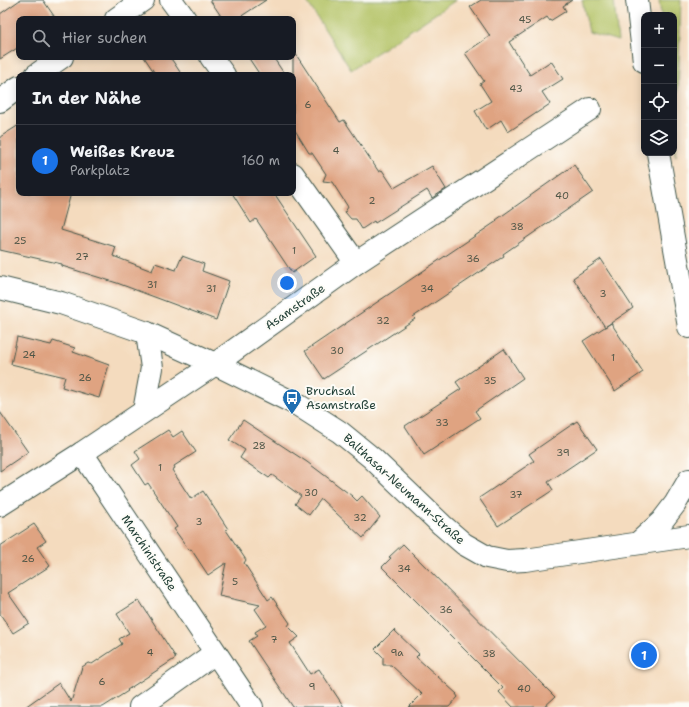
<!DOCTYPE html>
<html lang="de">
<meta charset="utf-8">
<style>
body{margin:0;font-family:"Shantell Sans",sans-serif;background:#242831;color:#f1f3f6}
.controls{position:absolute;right:12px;top:12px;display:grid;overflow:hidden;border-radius:8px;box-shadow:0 2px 10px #0003}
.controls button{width:36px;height:36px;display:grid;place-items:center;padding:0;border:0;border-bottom:1px solid #363941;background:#171b24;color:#f1f3f6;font:20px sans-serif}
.you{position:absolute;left:287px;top:283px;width:14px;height:14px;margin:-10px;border:3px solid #fff;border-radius:50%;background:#1a73e8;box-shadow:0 0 0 6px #1a73e833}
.badge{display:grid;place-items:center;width:26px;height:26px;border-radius:50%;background:#1a73e8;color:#fff;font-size:13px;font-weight:700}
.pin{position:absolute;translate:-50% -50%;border:2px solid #fff;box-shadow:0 1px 4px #0006}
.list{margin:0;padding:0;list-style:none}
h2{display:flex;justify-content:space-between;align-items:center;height:52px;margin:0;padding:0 16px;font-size:17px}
h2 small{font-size:13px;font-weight:400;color:#9ea1a6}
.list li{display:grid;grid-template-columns:26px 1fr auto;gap:12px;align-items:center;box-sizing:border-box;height:72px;padding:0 16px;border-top:1px solid #363941}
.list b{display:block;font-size:15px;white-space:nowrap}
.list p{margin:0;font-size:13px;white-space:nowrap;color:#9ea1a6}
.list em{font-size:13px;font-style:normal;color:#9ea1a6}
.icon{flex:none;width:22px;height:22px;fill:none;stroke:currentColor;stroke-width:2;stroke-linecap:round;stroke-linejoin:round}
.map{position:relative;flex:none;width:689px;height:707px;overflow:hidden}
.search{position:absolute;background:#171b24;box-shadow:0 2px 10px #0003;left:16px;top:16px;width:280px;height:44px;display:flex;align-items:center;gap:10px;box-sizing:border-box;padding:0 14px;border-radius:8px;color:#9ea1a6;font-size:15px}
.panel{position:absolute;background:#171b24;box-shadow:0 2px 10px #0003;left:16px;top:72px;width:280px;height:124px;border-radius:8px}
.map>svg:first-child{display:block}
.green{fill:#b3c265;stroke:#69804c}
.building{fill:#dfa381}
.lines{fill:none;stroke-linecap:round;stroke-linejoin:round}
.minor-casing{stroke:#3f5549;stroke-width:24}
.minor{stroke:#fff;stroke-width:22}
.labels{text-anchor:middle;stroke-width:4;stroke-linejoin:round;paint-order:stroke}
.number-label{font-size:10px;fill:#4f5647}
.street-label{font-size:12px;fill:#1f3d34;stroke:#fdfcf7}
.poi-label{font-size:12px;fill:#1f3d34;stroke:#fdfcf7;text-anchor:start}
</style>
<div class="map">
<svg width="689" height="707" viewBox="0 0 689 707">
<rect width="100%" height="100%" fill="#fdfcf7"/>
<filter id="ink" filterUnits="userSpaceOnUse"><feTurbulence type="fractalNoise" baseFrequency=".025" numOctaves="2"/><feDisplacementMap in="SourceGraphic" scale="8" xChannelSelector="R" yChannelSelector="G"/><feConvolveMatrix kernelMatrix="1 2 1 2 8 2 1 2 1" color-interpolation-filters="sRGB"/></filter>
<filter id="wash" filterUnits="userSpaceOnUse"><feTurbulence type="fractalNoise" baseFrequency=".012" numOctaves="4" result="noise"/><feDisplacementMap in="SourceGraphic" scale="16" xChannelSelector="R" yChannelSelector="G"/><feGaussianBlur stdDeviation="0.9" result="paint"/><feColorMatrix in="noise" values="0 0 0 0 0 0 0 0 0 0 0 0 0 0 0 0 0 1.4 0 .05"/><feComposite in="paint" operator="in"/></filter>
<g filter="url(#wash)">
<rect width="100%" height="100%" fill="#f4dbbe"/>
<g class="green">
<polygon points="306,0 456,0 351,70"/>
<polygon points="582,0 614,0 618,41 589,32"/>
<polygon points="659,0 681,0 676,156 674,141 674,15 661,15"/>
</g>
<g id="blocks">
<g class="building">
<polygon points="20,0 43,0 56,19 19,19 19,47 0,59 0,14"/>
<polygon points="210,0 266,0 237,19 223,19"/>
<polygon points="481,0 572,0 563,6 566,11 550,21 547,17 509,42 530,75 551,61 563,79 542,92 550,104 508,132 501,120 486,130 475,111 491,101 480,84 484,81 465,53 490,36 470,7"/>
<polygon points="293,50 340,122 344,120 379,172 382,170 394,188 432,166 446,189 432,198 427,190 375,223 374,221 362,229 356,219 351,219 345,212 348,207 332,182 323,181 326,174 312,153 309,153 293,127"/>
<polygon points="144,57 168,57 172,60 182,75 156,75"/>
<polygon points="248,57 273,57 285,75 260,75"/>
<polygon points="19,125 19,193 71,193 61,230 116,247 113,256 152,271 155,263 176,270 182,256 204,264 202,271 229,281 216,320 117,283 62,266 62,264 0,250 0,137"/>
<polygon points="574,165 593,192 503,254 504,256 413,317 415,319 324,379 305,351 497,221 496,220"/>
<polygon points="232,193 274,193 316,256 292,273 256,219 251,223"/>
<polygon points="601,259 633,308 605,327 573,278"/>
<polygon points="611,323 643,372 615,391 583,341"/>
<polygon points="17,337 51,345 53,341 75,348 73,352 109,365 99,398 62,387 65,377 11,364"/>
<polygon points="504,349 523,378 475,411 480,418 424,455 405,426 461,389 456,382"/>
<polygon points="0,412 28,452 0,471"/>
<polygon points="243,420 307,462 352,496 357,501 362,496 380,517 363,538 321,499 309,515 295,504 301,496 272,475 269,478 240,458 245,450 229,440"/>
<polygon points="577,421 597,449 548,482 553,490 498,526 479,498 534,461 529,454"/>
<polygon points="168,430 173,437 182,431 196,452 174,466 175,468 172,470 191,499 203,491 228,529 226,530 246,560 244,563 268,600 272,597 290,623 288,626 299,637 290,643 310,674 319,669 344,707 293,707 249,641 257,636 255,632 266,625 255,609 260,605 219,596 226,563 208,575 191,549 189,550 174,529 177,527 148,483 145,485 132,465 140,459 135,451"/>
<polygon points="34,524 46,541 37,547 50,566 8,593 29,623 13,633 0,614 0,546"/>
<polygon points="403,544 555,697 544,707 513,707 499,692 503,688 382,567 391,558 389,557"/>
<polygon points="139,600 176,658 127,690 128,691 103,707 25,707 59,683 71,702 82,667 88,663 92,664 122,644 119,639 129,633 117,614"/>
<polygon points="394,630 419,654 416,657 457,694 456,694 458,697 449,707 409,707 422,694 391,665 383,665 383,657 375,649"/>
</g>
</g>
</g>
<g filter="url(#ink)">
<use href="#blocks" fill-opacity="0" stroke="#3f5549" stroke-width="1"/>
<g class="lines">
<g class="minor-casing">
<g id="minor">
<polyline points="171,0 185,19"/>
<polyline points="637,0 644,61"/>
<polyline points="116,19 143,0"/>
<polyline points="211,57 224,75"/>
<polyline points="36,75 62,57"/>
<polyline points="0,101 19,87"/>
<polyline points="658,153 689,327"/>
<polyline points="293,174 356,263"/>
<polyline points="0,288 61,303 147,333 215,364 298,405 340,432 372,458 442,525 464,544 487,557 507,561 525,560 689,536"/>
<polyline points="144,411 152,368 147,333"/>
<polyline points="82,453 252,707"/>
<polyline points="0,505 82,453 215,364 356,263 590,109"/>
<polyline points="638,543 662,521 675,504 689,480"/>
<polyline points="140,707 215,653"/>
</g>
</g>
<use href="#minor" class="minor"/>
</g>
</g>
<defs>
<g id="bus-pin" transform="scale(1)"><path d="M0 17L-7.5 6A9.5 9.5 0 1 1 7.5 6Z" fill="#1f6fb2" stroke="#fdfcf7"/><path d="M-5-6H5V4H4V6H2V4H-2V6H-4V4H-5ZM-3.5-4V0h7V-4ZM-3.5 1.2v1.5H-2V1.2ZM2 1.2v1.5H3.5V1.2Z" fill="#fff"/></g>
</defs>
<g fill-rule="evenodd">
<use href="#bus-pin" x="292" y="398"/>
</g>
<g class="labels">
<g class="number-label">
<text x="525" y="23">45</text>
<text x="516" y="92">43</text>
<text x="308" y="108">6</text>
<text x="336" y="154">4</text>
<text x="562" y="199">40</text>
<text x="372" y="204">2</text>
<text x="517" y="230">38</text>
<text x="20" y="244">25</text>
<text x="294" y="254">1</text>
<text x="82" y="260">27</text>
<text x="473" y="262">36</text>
<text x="152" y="288">31</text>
<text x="211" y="292">31</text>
<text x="427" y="292">34</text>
<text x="603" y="297">3</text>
<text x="383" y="324">32</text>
<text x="337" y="354">30</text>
<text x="29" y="358">24</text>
<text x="613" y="361">1</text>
<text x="85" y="381">26</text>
<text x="490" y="384">35</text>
<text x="442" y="426">33</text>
<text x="259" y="449">28</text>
<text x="563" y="456">39</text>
<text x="160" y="471">1</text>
<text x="311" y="496">30</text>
<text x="516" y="498">37</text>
<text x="360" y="521">32</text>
<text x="199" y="525">3</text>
<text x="28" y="562">26</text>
<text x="404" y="572">34</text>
<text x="235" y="585">5</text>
<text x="446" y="613">36</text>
<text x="274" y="643">7</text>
<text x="150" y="656">4</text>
<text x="397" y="656">9a</text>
<text x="489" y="657">38</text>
<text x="102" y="685">6</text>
<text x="312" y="690">9</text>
<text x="524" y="692">40</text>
</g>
<g class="street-label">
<text transform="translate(295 307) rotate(-35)" y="4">Asamstraße</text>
<text transform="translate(404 489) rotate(42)" y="4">Balthasar-Neumann-Straße</text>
<text transform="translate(149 553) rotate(56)" y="4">Marchinistraße</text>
</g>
<g class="poi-label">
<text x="306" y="395">Bruchsal<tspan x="306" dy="14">Asamstraße</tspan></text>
</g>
</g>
</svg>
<div class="controls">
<button>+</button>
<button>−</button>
<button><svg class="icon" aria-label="locate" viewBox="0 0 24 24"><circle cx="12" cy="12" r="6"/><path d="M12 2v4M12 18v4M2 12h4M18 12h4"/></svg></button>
<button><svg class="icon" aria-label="layers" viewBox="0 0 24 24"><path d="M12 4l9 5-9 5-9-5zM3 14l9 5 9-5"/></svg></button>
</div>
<div class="you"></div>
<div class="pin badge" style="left:644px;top:655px">1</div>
<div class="search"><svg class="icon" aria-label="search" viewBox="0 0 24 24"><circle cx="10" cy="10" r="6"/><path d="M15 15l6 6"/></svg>Hier suchen</div>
<section class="panel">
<h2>In der Nähe<small></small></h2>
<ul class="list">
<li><span class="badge">1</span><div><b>Weißes Kreuz</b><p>Parkplatz</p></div><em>160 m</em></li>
</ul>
</section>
</div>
